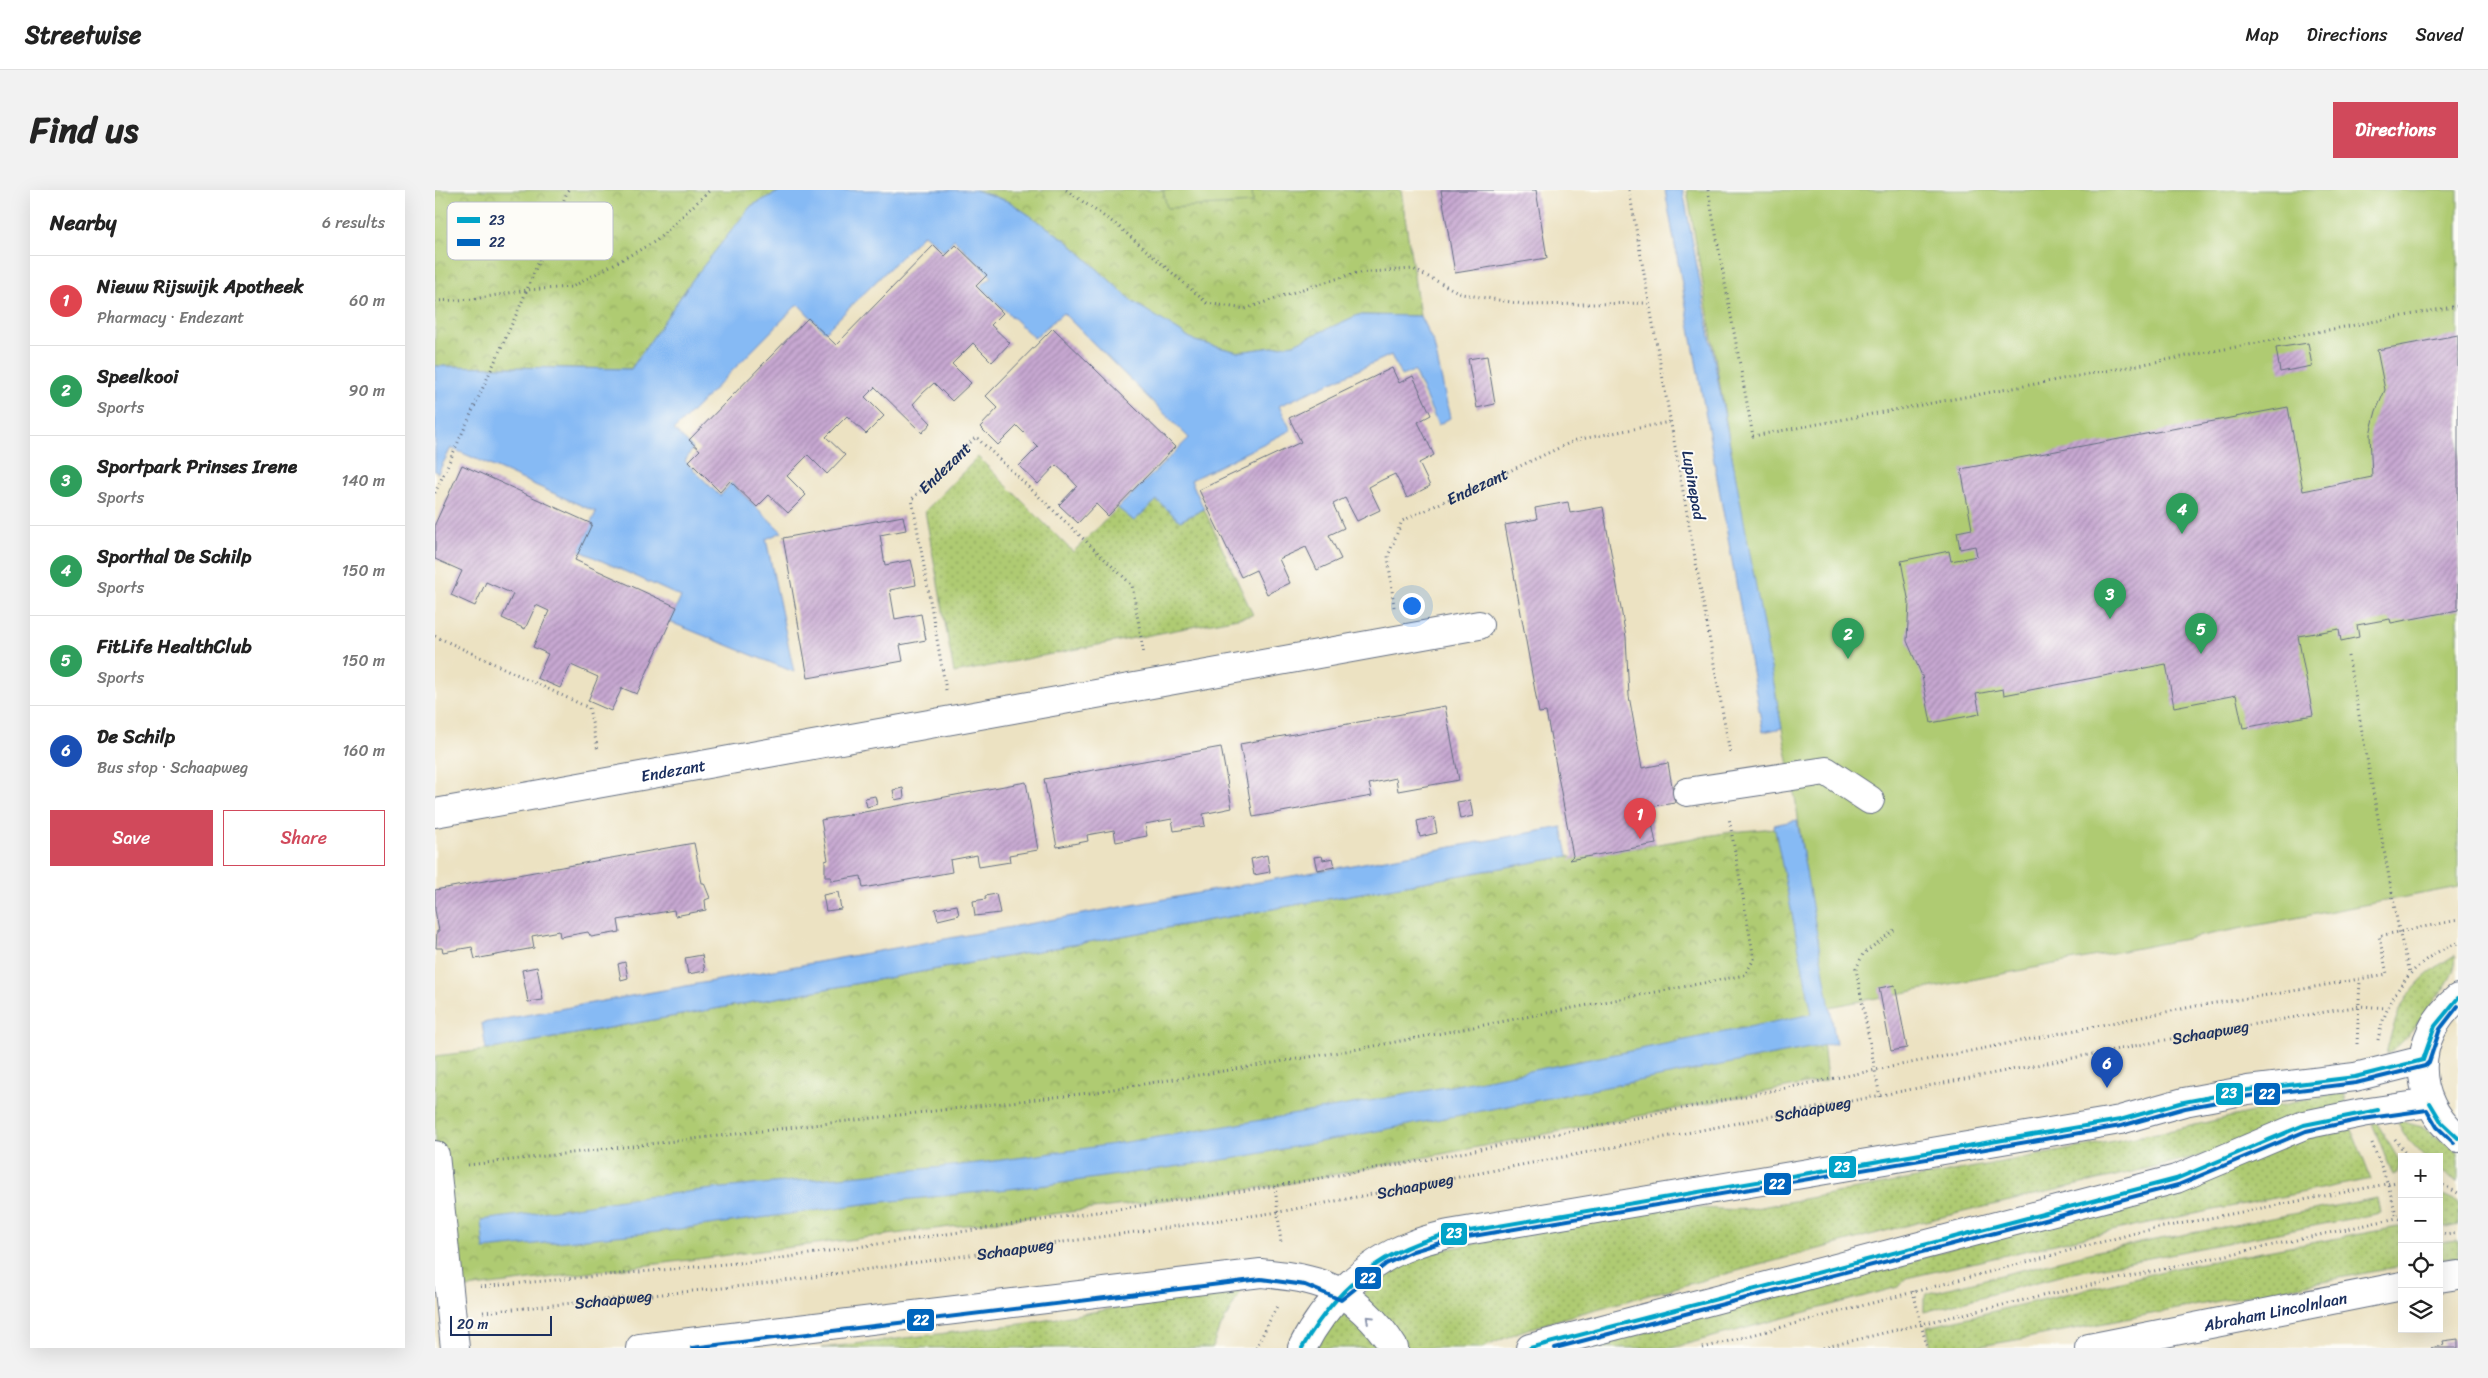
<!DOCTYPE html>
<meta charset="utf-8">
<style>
body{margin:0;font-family:Sriracha,sans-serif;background:#f2f2f2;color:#222}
.controls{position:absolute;right:15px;bottom:15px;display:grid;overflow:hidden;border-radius:0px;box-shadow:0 5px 20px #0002}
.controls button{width:45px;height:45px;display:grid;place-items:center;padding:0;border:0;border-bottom:1px solid #e0e0e0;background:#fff;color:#222;font:25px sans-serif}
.scale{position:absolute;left:15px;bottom:12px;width:102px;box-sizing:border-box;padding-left:5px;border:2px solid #1b2f5e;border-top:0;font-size:14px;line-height:18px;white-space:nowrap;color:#1b2f5e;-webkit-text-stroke:4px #fdfcf7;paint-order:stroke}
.you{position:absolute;left:976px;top:415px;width:18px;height:18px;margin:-12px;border:4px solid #fff;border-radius:50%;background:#1a73e8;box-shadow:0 0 0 8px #1a73e833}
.badge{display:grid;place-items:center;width:32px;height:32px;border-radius:50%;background:#d1495b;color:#fff;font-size:16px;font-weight:700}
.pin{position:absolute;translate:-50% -41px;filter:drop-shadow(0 1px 2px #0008)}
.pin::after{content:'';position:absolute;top:26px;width:18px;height:15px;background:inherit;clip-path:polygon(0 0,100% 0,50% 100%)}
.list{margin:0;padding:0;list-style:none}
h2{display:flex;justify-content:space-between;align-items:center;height:65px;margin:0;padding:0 20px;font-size:21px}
h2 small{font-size:16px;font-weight:400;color:#767676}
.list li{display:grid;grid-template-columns:32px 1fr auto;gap:15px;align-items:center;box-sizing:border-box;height:90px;padding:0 20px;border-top:1px solid #e0e0e0}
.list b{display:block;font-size:19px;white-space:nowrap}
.list p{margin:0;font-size:16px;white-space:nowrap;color:#767676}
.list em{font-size:16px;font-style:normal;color:#767676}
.actions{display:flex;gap:10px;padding:15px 20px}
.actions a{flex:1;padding:11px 0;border:1px solid #d1495b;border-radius:0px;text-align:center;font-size:18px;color:#d1495b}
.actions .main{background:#d1495b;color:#fff}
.icon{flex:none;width:28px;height:28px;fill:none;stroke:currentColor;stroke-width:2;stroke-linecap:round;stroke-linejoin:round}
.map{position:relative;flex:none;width:2023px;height:1158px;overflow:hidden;border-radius:0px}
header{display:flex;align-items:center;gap:30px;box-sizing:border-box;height:70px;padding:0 25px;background:#fff;border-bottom:1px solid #e0e0e0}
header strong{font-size:24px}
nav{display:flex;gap:28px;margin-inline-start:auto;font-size:18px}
.intro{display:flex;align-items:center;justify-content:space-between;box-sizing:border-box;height:120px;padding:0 30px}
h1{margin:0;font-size:35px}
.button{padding:12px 22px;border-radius:0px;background:#d1495b;color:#fff;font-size:18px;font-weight:700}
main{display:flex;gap:30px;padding:0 30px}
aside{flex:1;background:#fff;border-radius:0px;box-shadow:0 5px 20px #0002}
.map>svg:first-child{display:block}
.grass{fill:url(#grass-dots);stroke:#657d68}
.park{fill:url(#park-crowns);stroke:#657d68}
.pitch{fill:#afcb72;stroke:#657d68}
.water{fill:#86baf4;stroke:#5074a9}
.building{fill:url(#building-hatch)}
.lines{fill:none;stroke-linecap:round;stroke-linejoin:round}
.minor-casing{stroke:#646e81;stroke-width:30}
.path{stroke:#646e81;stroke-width:3;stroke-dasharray:1 4;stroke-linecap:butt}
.minor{stroke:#fff;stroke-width:28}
.bus-1-casing{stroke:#fdfcf7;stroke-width:8}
.bus-2-casing{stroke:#fdfcf7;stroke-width:8}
.bus-1{stroke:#01a3c8;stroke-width:4}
.bus-2{stroke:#0065bd;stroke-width:4}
.oneway{stroke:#8d97ae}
.labels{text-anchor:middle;stroke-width:4;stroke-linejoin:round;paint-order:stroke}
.street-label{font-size:16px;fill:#1b2f5e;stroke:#fdfcf7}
.key{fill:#fdfcf7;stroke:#b9bec9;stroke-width:1}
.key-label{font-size:14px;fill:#1b2f5e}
.line-badge{stroke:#fdfcf7;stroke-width:2}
.badge-label{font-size:14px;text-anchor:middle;font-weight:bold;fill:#fff}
</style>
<header>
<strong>Streetwise</strong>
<nav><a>Map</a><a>Directions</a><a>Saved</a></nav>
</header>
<div class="intro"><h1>Find us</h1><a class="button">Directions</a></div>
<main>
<aside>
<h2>Nearby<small>6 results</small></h2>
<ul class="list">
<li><span class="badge" style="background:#e0444e">1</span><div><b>Nieuw Rijswijk Apotheek</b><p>Pharmacy · Endezant</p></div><em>60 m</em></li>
<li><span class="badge" style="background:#2e9e5b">2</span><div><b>Speelkooi</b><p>Sports</p></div><em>90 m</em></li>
<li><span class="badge" style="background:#2e9e5b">3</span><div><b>Sportpark Prinses Irene</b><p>Sports</p></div><em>140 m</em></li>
<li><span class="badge" style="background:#2e9e5b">4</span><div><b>Sporthal De Schilp</b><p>Sports</p></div><em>150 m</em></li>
<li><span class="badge" style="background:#2e9e5b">5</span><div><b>FitLife HealthClub</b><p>Sports</p></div><em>150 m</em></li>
<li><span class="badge" style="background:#1a4fb4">6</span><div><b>De Schilp</b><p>Bus stop · Schaapweg</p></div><em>160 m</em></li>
</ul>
<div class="actions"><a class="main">Save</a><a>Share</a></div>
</aside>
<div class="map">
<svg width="2023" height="1158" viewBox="0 0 2023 1158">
<defs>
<pattern id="grass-dots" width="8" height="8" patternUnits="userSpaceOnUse" patternTransform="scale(1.25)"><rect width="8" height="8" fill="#afcb72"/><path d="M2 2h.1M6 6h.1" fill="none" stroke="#8ea561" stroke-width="1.8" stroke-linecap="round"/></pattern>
<pattern id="park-crowns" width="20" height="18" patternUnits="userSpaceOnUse" patternTransform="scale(1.25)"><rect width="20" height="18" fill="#afcb72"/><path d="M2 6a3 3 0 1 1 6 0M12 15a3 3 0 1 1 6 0" fill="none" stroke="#8ea561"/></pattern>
<pattern id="building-hatch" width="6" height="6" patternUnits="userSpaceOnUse" patternTransform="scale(1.25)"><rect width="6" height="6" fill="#c7a8d1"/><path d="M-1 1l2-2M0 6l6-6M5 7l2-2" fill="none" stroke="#a189ad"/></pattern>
</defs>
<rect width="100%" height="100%" fill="#fdfcf7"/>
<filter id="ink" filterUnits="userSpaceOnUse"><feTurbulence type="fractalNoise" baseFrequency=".02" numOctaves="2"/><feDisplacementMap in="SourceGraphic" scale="10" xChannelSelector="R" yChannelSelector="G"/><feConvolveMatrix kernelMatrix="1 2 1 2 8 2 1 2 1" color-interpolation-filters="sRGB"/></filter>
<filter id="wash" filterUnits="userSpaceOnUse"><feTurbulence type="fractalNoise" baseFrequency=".0096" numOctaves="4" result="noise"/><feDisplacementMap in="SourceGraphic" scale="20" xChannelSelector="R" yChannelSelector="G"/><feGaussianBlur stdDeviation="1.12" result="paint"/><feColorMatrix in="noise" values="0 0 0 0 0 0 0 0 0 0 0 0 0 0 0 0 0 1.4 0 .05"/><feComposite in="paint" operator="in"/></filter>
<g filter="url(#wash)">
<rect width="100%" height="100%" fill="#ece2c2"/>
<g class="grass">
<polygon points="543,267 638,362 683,318 699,331 722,309 745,331 769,319 818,425 519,483 490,321"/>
<path d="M 2020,765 C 2023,782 2007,801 1997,813 C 1982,832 1973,852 1951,864 C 1963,813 1974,793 2020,765 Z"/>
<path d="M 1909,901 L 1912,916 L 1777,963 L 1465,1037 L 1132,1127 L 1084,1142 L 1047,1158 L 974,1158 L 927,1105 C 943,1083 972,1072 997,1062 L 1229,1017 C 1258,1016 1286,1021 1315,1019 L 1738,940 Z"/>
<polygon points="1965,931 1987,937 2023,962 2023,992 2004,980 2004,967 1990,967 1971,947 1963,933"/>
<polygon points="1937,933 1942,933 1965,972 1962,983 1958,985"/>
<polygon points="1916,937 1936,989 1703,1035 1471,1088 1463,1097 1237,1158 1151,1158 1471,1073 1837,956"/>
<polygon points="2004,1003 2023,1012 2023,1034 2010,1037 2004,1035"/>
<polygon points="1942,1008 1945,1023 1632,1084 1489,1122 1489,1109 1492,1104 1498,1102 1667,1060"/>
<polygon points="1963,1037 1967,1038 1967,1076 1581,1150 1533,1158 1496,1158 1492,1137 1745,1077"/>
<polygon points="2023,1051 2023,1073 2020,1074 2016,1067 2004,1069 2004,1053"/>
<polygon points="807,1099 782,1144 777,1158 387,1158 594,1133 779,1101"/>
<polygon points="905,1123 927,1134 944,1158 881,1158"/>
</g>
<g class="park">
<polygon points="0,0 347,0 316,16 258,89 196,179 0,176"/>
<polygon points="540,0 966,0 985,126 923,125 859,154 803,162 760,151 698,112 632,51 575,12"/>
<polygon points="1352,637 1387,842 1392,890 840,996 16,1100 0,965 0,866 51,860 1133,666 1138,668 1296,642"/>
</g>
<g class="pitch">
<polygon points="728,0 817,0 818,13 732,18"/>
<polygon points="1252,0 2023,0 2023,697 1389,818 1361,613 1306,320"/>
</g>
<g class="water">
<polygon points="347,0 540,0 575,12 632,51 698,112 760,151 803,162 859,154 923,125 985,126 999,154 1015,228 1003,235 979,181 966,186 956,165 844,216 856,240 756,290 769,319 745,331 722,310 699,331 683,318 754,248 628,123 599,148 545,96 557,87 519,49 509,61 489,44 390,142 363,114 239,240 258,258 250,271 285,306 296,293 347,342 331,349 359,482 235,432 246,407 143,360 161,322 16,258 3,283 0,281 0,176 196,179 258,89 316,16"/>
<polygon points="1230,0 1248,0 1347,538 1328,542"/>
<path d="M 1362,630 L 1401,853 L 801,968 L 612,995 L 429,1014 L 222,1042 L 49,1059 L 46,1030 C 109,1023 171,1011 234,1004 C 357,989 481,983 604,965 C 864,928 1120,877 1377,824 L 1339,635 Z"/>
<polygon points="1127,637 1133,666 51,860 47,833"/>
</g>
<g id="blocks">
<g class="building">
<polygon points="1006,0 1101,0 1112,68 1020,83"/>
<polygon points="499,55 510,66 521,55 552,85 541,96 568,123 556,135 575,153 557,172 538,153 517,174 536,193 517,211 499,193 488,203 478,214 496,233 487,243 440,197 430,207 449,226 431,244 412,226 391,247 410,265 392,284 373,265 352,286 371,305 353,323 334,305 322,317 295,291 285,302 254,271 265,260 254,250 373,128 401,155"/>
<polygon points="618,138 740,257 673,326 661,314 643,333 624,315 642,296 632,285 621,275 603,294 584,276 603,257 582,236 563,255 545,237 563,218 551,206"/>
<polygon points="2023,145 2023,420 1956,433 1955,429 1922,435 1924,447 1906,451 1904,439 1863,446 1878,525 1808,538 1801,505 1739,517 1731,474 1569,505 1568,499 1541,504 1545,524 1496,533 1487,486 1472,451 1474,413 1466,371 1514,361 1516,371 1542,366 1540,356 1525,359 1522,342 1537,339 1526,279 1853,217 1868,301 1937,287 1935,244 1941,221 1950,200 1942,160"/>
<polygon points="1873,153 1877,176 1845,182 1841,158"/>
<polygon points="1052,166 1060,214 1042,218 1033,169"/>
<polygon points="957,178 964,193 978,186 996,225 983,232 999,265 984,273 995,296 972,308 960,284 947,290 934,297 945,320 922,331 910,308 898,314 909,338 894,345 906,369 882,380 871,357 844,369 855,393 832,404 821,380 806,387 764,300 866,252 854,228"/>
<polygon points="27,275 157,334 140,370 242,417 202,504 187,498 176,521 153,511 163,487 136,475 125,498 102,488 113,464 98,457 114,421 101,415 90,439 67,428 78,404 51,392 40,416 16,405 27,381 0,369 0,334"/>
<polygon points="1133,312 1135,323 1168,317 1191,447 1194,506 1207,578 1233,573 1240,613 1214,617 1221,654 1134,670 1138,666 1111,522 1104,523 1070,335 1102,329 1100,318"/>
<polygon points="468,326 471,340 445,345 450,375 476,370 479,382 481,395 455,400 460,429 486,424 491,450 465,455 468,471 373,488 348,348"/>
<polygon points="1010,516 1024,590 963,601 961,588 934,594 937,606 818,627 805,554"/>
<polygon points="786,557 797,618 768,624 770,636 739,641 737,629 710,634 712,646 681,652 679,640 652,645 653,651 622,657 609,589"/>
<polygon points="591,592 603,660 574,665 575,672 544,677 542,665 515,670 517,682 428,698 426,686 396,691 396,687 390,687 390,671 393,670 386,630"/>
<polygon points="468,598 469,608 460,610 458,600"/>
<polygon points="440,606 442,614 432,617 430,608"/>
<polygon points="1035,610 1038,626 1025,629 1022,612"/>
<polygon points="999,627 1002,643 985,647 982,631"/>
<polygon points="259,653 267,693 269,693 275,708 270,710 271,720 240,726 239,720 183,730 185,742 156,747 153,742 125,747 124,741 97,746 99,758 40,769 37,757 8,762 7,758 1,758 2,741 4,741 0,720 0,700"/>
<polygon points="832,665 835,682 819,685 816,669"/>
<polygon points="887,666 888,670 898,668 900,677 882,680 879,667"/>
<polygon points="403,702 406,719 391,721 388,705"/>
<polygon points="561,704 565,723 540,726 538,711 551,709 550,706"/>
<polygon points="522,715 524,725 503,730 500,719"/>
<polygon points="267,765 270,781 253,784 250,768"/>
<polygon points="190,772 193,788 186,790 183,774"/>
<polygon points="102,777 108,810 93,812 87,780"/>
<polygon points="1460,795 1472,858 1456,861 1444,798"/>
<polygon points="2023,1149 2023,1158 1996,1158 2009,1155 2008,1151"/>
</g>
</g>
</g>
<g filter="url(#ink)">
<use href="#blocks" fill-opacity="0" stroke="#646e81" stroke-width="1"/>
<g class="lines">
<g class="minor-casing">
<g id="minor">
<polyline points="1252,602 1391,581 1435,610"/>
<path id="s4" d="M 0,623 L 1044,435"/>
<path d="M 2023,808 C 1976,846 1976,910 2023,948"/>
<polyline points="0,965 20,1158"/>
<polyline points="2004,1088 2023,1085"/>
<path d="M 205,1158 L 826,1083 C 846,1085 867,1087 887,1094 C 915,1104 944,1133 959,1158"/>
<path d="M 867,1158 C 889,1114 930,1072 977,1055 C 989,1050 1002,1047 1014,1044 L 1685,930 L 1749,912 L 1813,900 L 1920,887 L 1988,870"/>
<polyline points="1095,1158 1741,989 1869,935 1927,923 1995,913"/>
<path id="s5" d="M 1654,1158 L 1967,1096"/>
</g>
</g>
<g class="path">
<polyline points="631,0 683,36 772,113 810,119 871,98 921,83 978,79 1027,104 1094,115 1213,113"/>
<polyline points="1194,0 1295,563"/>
<polyline points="1273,0 1318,246 2023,116"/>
<polyline points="0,111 39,109 92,100 137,97 221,51 275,0"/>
<polyline points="0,303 86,114 133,0"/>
<path id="s1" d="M 959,417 L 953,366 L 967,331 L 1141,250 L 1235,232"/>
<polyline points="0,446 154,518 163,561"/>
<polyline points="1913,466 1964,741 1975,782"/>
<path id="s2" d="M 511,500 L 477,309 L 541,247 L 697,395 L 709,465"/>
<path d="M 1943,850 C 1951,806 1980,767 2023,753"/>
<polyline points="1922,854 1925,790"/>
<polyline points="1445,907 1421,779 1428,764 1459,740"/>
<polyline points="1960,949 1973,967"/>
<polyline points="1937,953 1953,994 1962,1028"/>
<polyline points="33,975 654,903 929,858 1310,785 1319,769 1294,628"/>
<polyline points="2004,993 2023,1003"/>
<polyline points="840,996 846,1053"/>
<polyline points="2004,1043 2011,1045 2023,1043"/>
<polyline points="45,1097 333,1070 840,996 990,970 1761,816 1846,803 1952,784 1944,746 2023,730"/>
<polyline points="1478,1101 1492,1158"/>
<path id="s3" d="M 48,1122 L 327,1094 L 844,1022 L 1751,846 L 1925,816 L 1952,818"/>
<polyline points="821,1158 842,1116"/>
<polyline points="1268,1158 1708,1041 1967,991"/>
<path d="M 1388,1158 C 1579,1110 1771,1070 1962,1028 L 1967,1030"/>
</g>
<use href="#minor" class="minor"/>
<g class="bus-1-casing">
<g id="bus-1">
<polyline points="1988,870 2000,836 2023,808"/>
<polyline points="1995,913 2007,933 2023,948"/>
<path d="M 867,1158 C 898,1103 943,1062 1005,1046 L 1685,930 L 1749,912 L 1813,900 L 1920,887 L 1988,870"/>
<polyline points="1095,1158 1741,989 1869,935 1943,920"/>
</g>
</g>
<g class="bus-2-casing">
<g id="bus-2">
<polyline points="257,1158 826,1089 870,1095 906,1110 951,1074 978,1061 1015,1050 1686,936 1750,918 1814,906 1921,893 1990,876 1994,872 2005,839 2023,816"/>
<polyline points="1120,1158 1743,995 1871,941 1928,929 1992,920 2002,937 2019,953"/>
</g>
</g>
<use href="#bus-1" class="bus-1"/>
<use href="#bus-2" class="bus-2"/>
</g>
<defs><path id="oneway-chevron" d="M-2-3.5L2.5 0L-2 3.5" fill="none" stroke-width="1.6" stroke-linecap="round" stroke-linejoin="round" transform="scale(1.25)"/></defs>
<use class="oneway" href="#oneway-chevron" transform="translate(934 1129) rotate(-137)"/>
</g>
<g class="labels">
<g class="street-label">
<text dy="6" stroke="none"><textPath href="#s2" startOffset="239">Endezant</textPath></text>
<text transform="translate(1259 295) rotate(80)" y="6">Lupinepad</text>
<text dy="6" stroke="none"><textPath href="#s1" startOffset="172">Endezant</textPath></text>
<text dy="6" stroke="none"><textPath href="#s4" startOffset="242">Endezant</textPath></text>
<text dy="6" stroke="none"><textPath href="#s3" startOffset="1751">Schaapweg</textPath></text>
<text dy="6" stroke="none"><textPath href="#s3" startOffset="1346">Schaapweg</textPath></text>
<text dy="6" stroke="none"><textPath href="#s3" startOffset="941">Schaapweg</textPath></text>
<text dy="6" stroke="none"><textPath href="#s3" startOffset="536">Schaapweg</textPath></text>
<text dy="6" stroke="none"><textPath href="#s3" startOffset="131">Schaapweg</textPath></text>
<text dy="6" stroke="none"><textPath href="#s5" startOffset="190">Abraham Lincolnlaan</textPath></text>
</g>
</g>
<rect x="12" y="12" width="166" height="58" rx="8" class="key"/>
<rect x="22" y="27" width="23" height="6" fill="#01a3c8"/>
<rect x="22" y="49" width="23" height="7" fill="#0065bd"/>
<g class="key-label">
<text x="54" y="35">23</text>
<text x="54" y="57">22</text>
</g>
<g class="line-badge">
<rect x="1780" y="892" width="29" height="24" rx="5" fill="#01a3c8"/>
<rect x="1818" y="892" width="28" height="24" rx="5" fill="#0065bd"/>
<rect x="1393" y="965" width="29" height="24" rx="5" fill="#01a3c8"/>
<rect x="1328" y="982" width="29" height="24" rx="5" fill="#0065bd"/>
<rect x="1005" y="1032" width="28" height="24" rx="5" fill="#01a3c8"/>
<rect x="919" y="1076" width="28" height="24" rx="5" fill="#0065bd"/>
<rect x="471" y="1118" width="29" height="24" rx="5" fill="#0065bd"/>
</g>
<g class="badge-label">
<text x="1794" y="908">23</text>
<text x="1832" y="909">22</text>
<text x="1407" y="982">23</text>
<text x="1342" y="999">22</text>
<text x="1019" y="1048">23</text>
<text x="933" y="1093">22</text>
<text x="486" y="1135">22</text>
</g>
</svg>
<div class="controls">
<button>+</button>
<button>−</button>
<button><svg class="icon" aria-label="locate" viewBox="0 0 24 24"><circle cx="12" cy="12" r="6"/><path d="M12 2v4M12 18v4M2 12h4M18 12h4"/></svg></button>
<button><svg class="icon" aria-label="layers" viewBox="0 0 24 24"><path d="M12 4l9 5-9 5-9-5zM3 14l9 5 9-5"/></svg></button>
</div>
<div class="scale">20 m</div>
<div class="you"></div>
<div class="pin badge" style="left:1205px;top:649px;background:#e0444e">1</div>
<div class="pin badge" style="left:1413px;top:469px;background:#2e9e5b">2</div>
<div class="pin badge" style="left:1675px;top:429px;background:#2e9e5b">3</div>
<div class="pin badge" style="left:1747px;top:344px;background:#2e9e5b">4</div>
<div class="pin badge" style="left:1766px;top:464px;background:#2e9e5b">5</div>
<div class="pin badge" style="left:1672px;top:898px;background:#1a4fb4">6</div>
</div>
</main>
